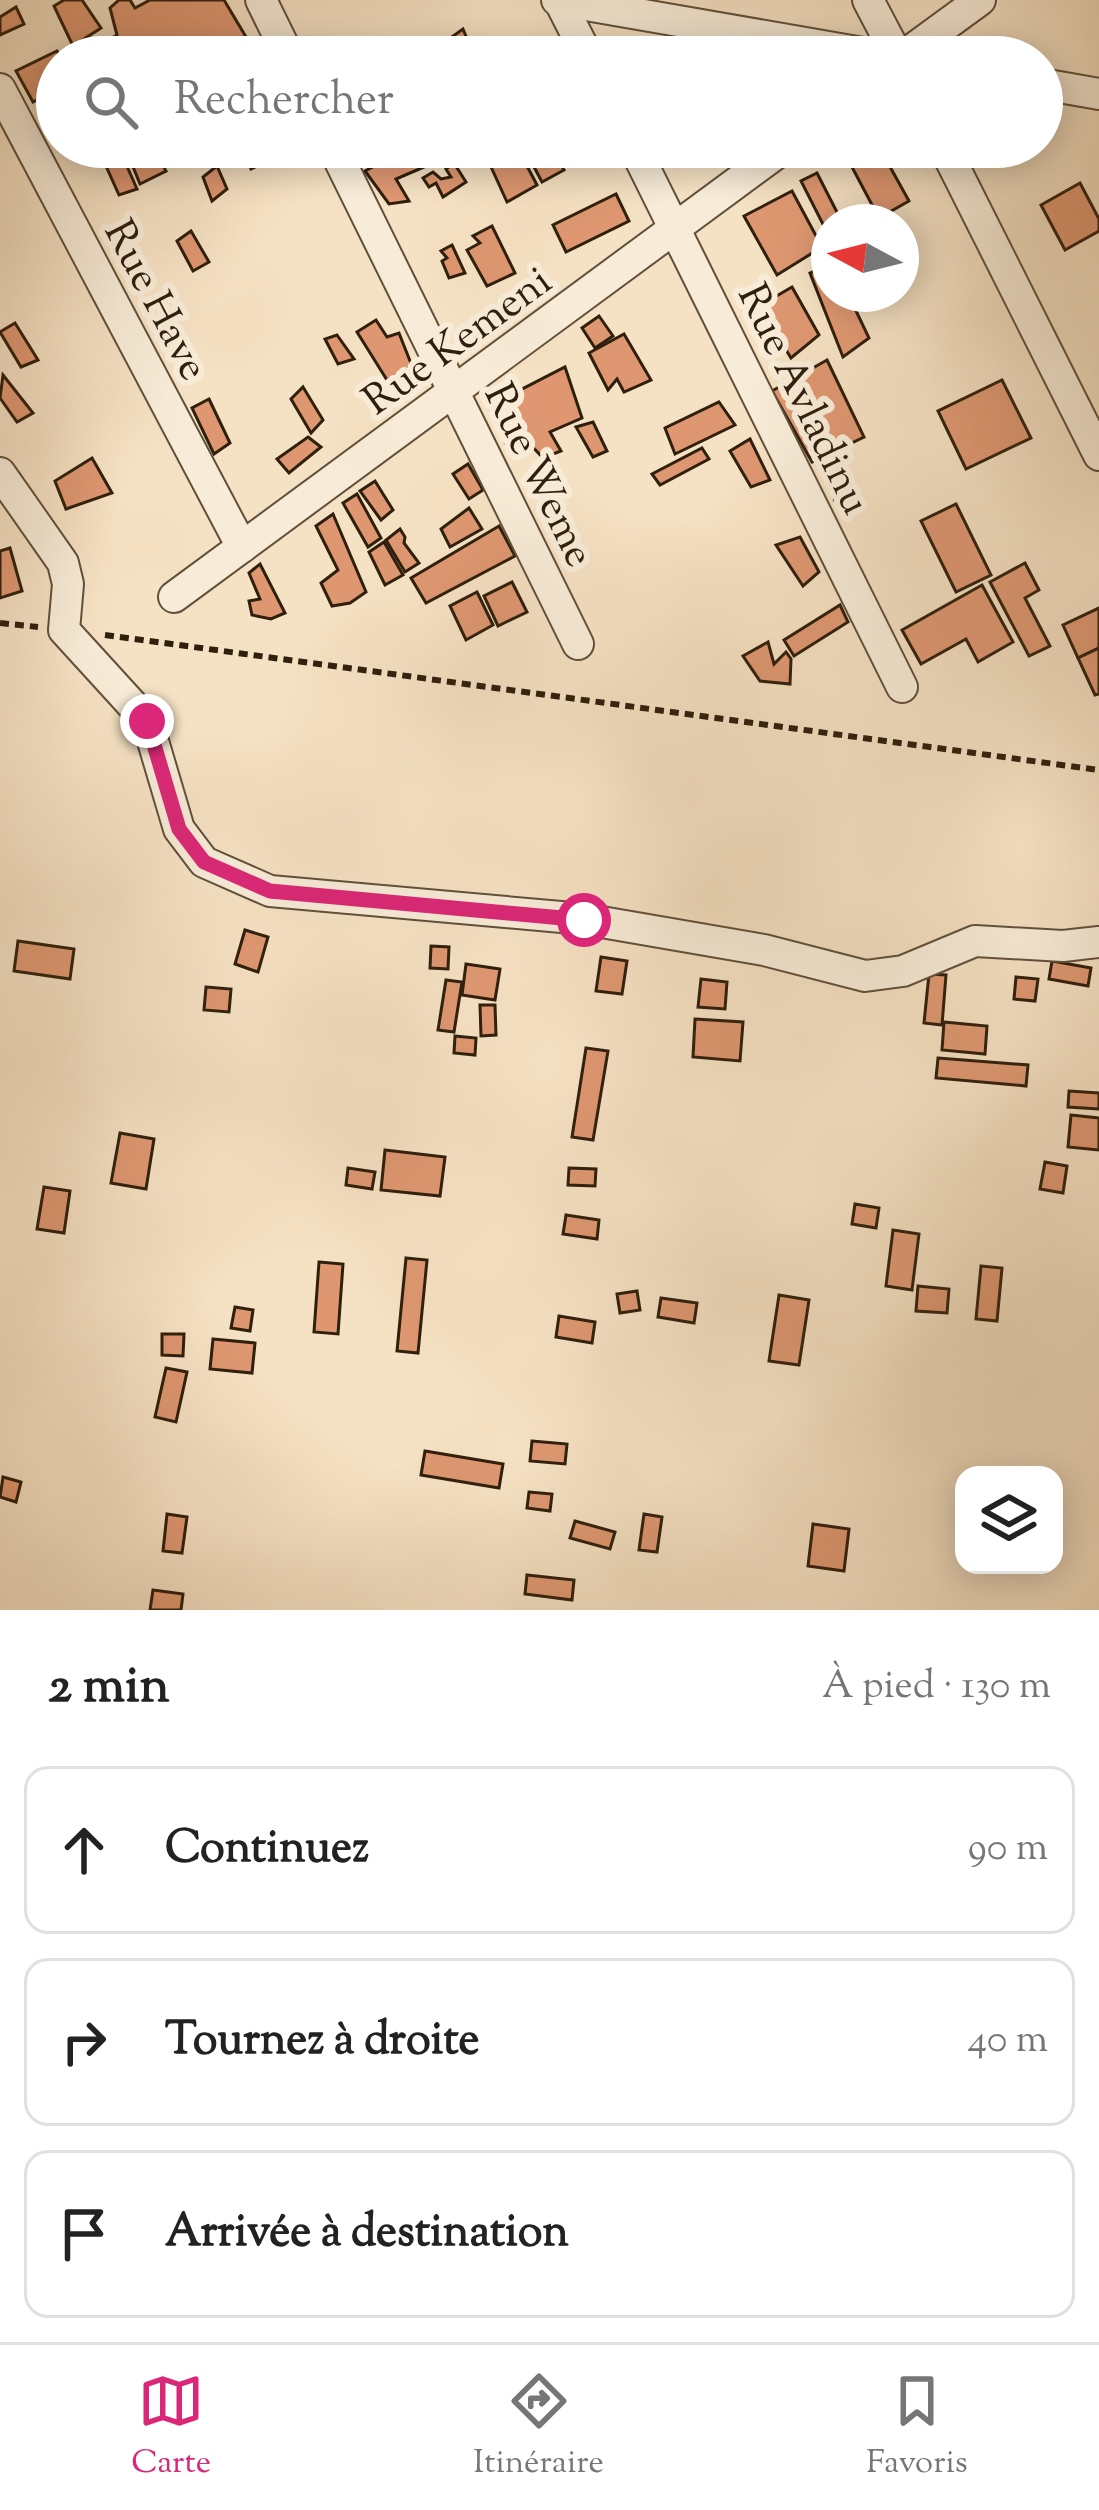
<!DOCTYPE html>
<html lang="fr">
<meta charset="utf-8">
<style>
body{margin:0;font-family:"Sorts Mill Goudy",serif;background:#f2f2f2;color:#222}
.controls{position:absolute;right:36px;bottom:36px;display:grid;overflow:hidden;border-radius:24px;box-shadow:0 6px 30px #0003}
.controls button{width:108px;height:108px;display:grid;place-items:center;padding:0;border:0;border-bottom:3px solid #e0e0e0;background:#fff;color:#222;font:60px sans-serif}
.compass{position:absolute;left:811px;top:204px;width:108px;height:108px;border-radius:50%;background:#fff;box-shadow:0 6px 30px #0003;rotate:277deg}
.stop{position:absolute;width:36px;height:36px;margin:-27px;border:9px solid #db2777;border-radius:50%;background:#fff}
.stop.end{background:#db2777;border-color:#fff;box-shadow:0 3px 12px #0008}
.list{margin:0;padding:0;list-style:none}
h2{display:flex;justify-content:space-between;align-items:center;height:156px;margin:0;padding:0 48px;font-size:51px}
h2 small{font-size:39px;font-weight:400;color:#767676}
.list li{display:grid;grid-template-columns:78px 1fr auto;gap:36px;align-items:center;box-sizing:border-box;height:168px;margin:0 24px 24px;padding:0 24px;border:3px solid #e0e0e0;border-radius:24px}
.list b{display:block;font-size:45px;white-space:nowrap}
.list em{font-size:39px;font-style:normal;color:#767676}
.icon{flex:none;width:66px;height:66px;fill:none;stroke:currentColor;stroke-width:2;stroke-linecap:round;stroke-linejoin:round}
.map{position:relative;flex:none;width:1099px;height:1610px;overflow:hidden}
.search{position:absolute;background:#fff;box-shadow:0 6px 30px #0003;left:36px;right:36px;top:36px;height:132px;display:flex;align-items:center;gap:30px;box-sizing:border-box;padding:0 42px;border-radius:66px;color:#767676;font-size:45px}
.sheet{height:732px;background:#fff}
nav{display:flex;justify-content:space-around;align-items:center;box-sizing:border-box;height:168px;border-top:3px solid #e0e0e0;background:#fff;font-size:33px;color:#767676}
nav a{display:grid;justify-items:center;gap:6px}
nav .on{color:#db2777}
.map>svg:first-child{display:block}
.building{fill:#de9771;stroke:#2f1f0d;stroke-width:3}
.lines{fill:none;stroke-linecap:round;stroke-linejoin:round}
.minor-casing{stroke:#60503a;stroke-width:34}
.path{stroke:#2f1f0d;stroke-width:6;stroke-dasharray:9 6;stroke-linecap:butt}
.minor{stroke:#f8ecd8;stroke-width:30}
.route{stroke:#db2777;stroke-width:15}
.labels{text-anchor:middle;stroke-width:12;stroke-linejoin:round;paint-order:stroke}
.street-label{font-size:42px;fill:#2f1f0d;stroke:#f8ecd8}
</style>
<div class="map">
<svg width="1099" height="1610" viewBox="0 0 1099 1610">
<rect width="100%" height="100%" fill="#f5e1c3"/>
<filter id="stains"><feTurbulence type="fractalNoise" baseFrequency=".00167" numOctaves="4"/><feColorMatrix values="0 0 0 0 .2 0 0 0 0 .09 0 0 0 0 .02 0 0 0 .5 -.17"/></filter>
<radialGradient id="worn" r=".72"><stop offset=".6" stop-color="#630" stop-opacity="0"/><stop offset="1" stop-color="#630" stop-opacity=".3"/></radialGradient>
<g class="building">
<polygon points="64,0 82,0 101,28 73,46 54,6"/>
<polygon points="119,0 130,0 135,8 150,0 224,0 246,37 206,57 141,57 137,48 130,51 132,57 76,57 117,35 110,8"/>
<polygon points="16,7 24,24 0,35 0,17"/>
<polygon points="463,29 473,53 460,57 449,39"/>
<polygon points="57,51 60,57 57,57 57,89 33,102 16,71"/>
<polygon points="134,147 164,147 156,152 166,171 140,184 127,152"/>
<polygon points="241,147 279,147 281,154 251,169"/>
<polygon points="411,147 448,147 452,155 396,179 409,201 389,204 365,171"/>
<polygon points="482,147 517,147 537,185 507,202"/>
<polygon points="853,147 861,147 865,154 879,147 909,201 879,218 844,152"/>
<polygon points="554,153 564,170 542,182 533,165"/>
<polygon points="122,155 137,189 119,195 106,166"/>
<polygon points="454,163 466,182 443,197 436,183 429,187 423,178 433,172 441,179 451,177 446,169"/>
<polygon points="217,166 227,189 212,201 203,177"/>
<polygon points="817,173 842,222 829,222 829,236 801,181"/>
<polygon points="1080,183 1099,219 1099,231 1065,250 1041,205"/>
<polygon points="792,191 822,247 777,275 744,216"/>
<polygon points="616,194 629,221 566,252 553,225"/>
<polygon points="492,226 515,273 487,286 467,250 480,243 473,236"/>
<polygon points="191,231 209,262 193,271 177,241"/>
<polygon points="452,245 465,273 449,278 442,261 447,258 441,251"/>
<polygon points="829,265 829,294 848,294 869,338 843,357 810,273"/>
<polygon points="792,287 819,335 791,358 783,345 773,351 751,311"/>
<polygon points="599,316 613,336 595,348 582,328"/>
<polygon points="376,320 387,337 399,333 412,366 387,380 357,332"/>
<polygon points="15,323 38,360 21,367 0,332"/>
<polygon points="624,334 651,380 624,392 617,379 608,390 589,353"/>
<polygon points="337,335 354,359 338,364 325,339"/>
<polygon points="827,360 864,437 812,462 772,391"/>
<polygon points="565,367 582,418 550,432 561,451 543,458 528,442 508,449 489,406"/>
<polygon points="3,375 33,413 17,422 0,398"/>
<polygon points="1002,380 1031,438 966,469 938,411"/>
<polygon points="303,387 323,420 311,433 291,399"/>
<polygon points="209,399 230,443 214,454 192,408"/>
<polygon points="719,402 735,425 675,454 665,428"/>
<polygon points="593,422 607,451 593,457 576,427"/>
<polygon points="308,437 321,447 289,473 277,459"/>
<polygon points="750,439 770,480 751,487 730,451"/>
<polygon points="702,448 709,459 660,485 652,474"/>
<polygon points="92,458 112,493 66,509 55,481"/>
<polygon points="468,464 483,490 469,499 453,474"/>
<polygon points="833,464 849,497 836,503 820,468"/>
<polygon points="375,481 393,510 381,520 360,491"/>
<polygon points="357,494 381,538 368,547 343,503"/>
<polygon points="956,504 991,575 956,592 921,521"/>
<polygon points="469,508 482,529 450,547 441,529"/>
<polygon points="333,514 366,592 350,603 332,606 321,583 338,570 316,526"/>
<polygon points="499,526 515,556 426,603 411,578"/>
<polygon points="400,529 405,537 404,543 419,563 405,572 386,540"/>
<polygon points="800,537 819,572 803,586 776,545"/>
<polygon points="384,542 403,575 385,585 369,552"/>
<polygon points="10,548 22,591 0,598 0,551"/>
<polygon points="1025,563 1039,590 1025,598 1050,646 1029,656 990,582"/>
<polygon points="260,564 285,613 271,619 252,615 249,601 260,599 249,573"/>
<polygon points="512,582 527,612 498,626 484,596"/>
<polygon points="982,585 1013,642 978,662 966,639 921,664 902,630"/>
<polygon points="477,592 493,625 466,640 450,606"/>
<polygon points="840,605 848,622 794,656 784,640"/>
<polygon points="1099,608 1099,648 1078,658 1063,625"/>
<polygon points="768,642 774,664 786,652 791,659 790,684 760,681 743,656"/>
<polygon points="1099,648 1099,694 1095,695 1078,658"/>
<polygon points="245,930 268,937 258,972 235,964"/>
<polygon points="18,941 74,949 70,979 14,971"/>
<polygon points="431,946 449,947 448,969 430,968"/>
<polygon points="601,957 627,961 622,994 596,991"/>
<polygon points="1052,961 1091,968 1088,986 1049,979"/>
<polygon points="466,964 500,969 495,1000 462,995"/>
<polygon points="929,974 946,975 942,1025 924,1023"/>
<polygon points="1016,977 1038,979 1035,1001 1014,999"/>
<polygon points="701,979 727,982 725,1009 698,1007"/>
<polygon points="446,980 462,982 454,1032 438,1030"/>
<polygon points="206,987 231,989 229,1012 204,1010"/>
<polygon points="480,1005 495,1005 496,1035 481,1036"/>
<polygon points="695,1019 743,1022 740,1061 693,1057"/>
<polygon points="944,1022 987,1026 985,1054 942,1050"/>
<polygon points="455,1036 476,1038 475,1055 454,1053"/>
<polygon points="586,1048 608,1051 593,1140 572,1137"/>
<polygon points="938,1058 1028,1065 1026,1086 936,1078"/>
<polygon points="1069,1091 1099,1093 1099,1109 1068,1107"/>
<polygon points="1071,1115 1099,1118 1099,1150 1068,1147"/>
<polygon points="120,1133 154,1139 146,1189 111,1183"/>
<polygon points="385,1150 445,1157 440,1196 381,1190"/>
<polygon points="1045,1162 1067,1166 1063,1193 1040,1189"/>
<polygon points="348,1168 375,1172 372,1189 346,1185"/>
<polygon points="569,1168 596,1169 595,1186 568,1185"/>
<polygon points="44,1187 70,1191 64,1233 37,1229"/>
<polygon points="855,1204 879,1208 876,1228 852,1224"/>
<polygon points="566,1215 599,1220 597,1239 563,1234"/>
<polygon points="893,1230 919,1234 912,1290 886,1286"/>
<polygon points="406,1258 427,1260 418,1353 397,1351"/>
<polygon points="319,1262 343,1264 338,1334 314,1332"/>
<polygon points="981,1266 1002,1268 997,1321 976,1319"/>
<polygon points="918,1286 949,1289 947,1313 916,1311"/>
<polygon points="637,1291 640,1310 620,1313 617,1294"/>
<polygon points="779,1295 809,1300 799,1365 769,1361"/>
<polygon points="661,1298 697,1303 694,1323 658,1317"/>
<polygon points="235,1307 253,1310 250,1331 231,1328"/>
<polygon points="559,1316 595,1322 592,1343 556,1337"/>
<polygon points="162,1334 184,1334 183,1356 162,1355"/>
<polygon points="213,1339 255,1343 252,1373 210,1369"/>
<polygon points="166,1368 187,1372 176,1422 155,1417"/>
<polygon points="532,1441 567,1444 565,1464 530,1461"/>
<polygon points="425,1451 503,1464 499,1488 421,1475"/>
<polygon points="3,1477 21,1482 16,1502 0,1497"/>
<polygon points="529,1492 552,1494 550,1511 527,1508"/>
<polygon points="167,1514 187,1517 182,1553 163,1551"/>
<polygon points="644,1514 662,1517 657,1552 639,1550"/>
<polygon points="575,1521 615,1532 610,1549 570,1538"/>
<polygon points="813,1524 849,1529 844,1571 808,1566"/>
<polygon points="527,1575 574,1580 572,1600 525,1594"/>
<polygon points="153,1590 183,1594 181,1610 150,1610"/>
</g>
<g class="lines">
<g class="minor-casing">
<g id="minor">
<polyline points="261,0 289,57"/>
<polyline points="557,0 886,57"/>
<polyline points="559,0 588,57"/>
<polyline points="868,0 898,57"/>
<polyline points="902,57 980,0"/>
<polyline points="1042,84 1099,94"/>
<polyline points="0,89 242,547"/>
<polyline points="333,147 578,644"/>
<polyline points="634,147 902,687"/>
<polyline points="944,147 1099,455"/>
<polyline points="0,473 63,563 68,584 64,630 147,721 179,829 204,862 270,891 584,919 764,950 865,976 903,971 975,941 1063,946 1099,942"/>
<polyline points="174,597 785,147"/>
</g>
</g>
<g class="path">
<polyline points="0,623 38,627"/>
<polyline points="105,635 1099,770"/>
</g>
<use href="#minor" class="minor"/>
</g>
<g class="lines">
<polyline class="route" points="147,721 179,829 204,862 270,891 584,920"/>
</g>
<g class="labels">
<g class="street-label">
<text transform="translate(158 299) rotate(62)" y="15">Rue Have</text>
<text transform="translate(456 339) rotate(-36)" y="15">Rue Kemeni</text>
<text transform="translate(806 398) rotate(64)" y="15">Rue Avladinu</text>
<text transform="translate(541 474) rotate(64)" y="15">Rue Weme</text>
</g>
</g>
<rect width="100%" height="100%" filter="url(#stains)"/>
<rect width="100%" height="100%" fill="url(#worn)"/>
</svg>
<div class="controls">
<button><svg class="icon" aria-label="layers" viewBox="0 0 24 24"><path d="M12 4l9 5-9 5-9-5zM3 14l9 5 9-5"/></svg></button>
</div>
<svg class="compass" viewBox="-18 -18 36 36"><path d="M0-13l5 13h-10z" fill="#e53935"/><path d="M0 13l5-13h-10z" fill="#767676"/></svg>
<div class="stop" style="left:584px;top:920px"></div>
<div class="stop end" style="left:147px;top:721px"></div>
<div class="search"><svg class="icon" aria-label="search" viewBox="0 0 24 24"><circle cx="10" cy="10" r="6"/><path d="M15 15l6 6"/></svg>Rechercher</div>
</div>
<section class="sheet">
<h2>2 min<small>À pied · 130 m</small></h2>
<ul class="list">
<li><svg class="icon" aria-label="ahead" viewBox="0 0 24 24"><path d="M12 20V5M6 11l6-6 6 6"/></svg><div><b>Continuez</b></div><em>90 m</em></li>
<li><svg class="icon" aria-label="right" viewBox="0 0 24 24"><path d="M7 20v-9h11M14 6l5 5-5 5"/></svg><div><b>Tournez à droite</b></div><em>40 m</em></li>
<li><svg class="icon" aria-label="arrive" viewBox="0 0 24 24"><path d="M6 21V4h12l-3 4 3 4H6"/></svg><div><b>Arrivée à destination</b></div></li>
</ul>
</section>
<nav>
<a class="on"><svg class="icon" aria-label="map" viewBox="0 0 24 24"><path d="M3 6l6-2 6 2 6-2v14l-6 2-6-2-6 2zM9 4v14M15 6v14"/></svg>Carte</a>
<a><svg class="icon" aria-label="directions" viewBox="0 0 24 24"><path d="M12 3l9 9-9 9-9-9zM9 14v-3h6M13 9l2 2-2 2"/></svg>Itinéraire</a>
<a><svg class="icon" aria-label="saved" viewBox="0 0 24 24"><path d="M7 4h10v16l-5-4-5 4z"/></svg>Favoris</a>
</nav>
